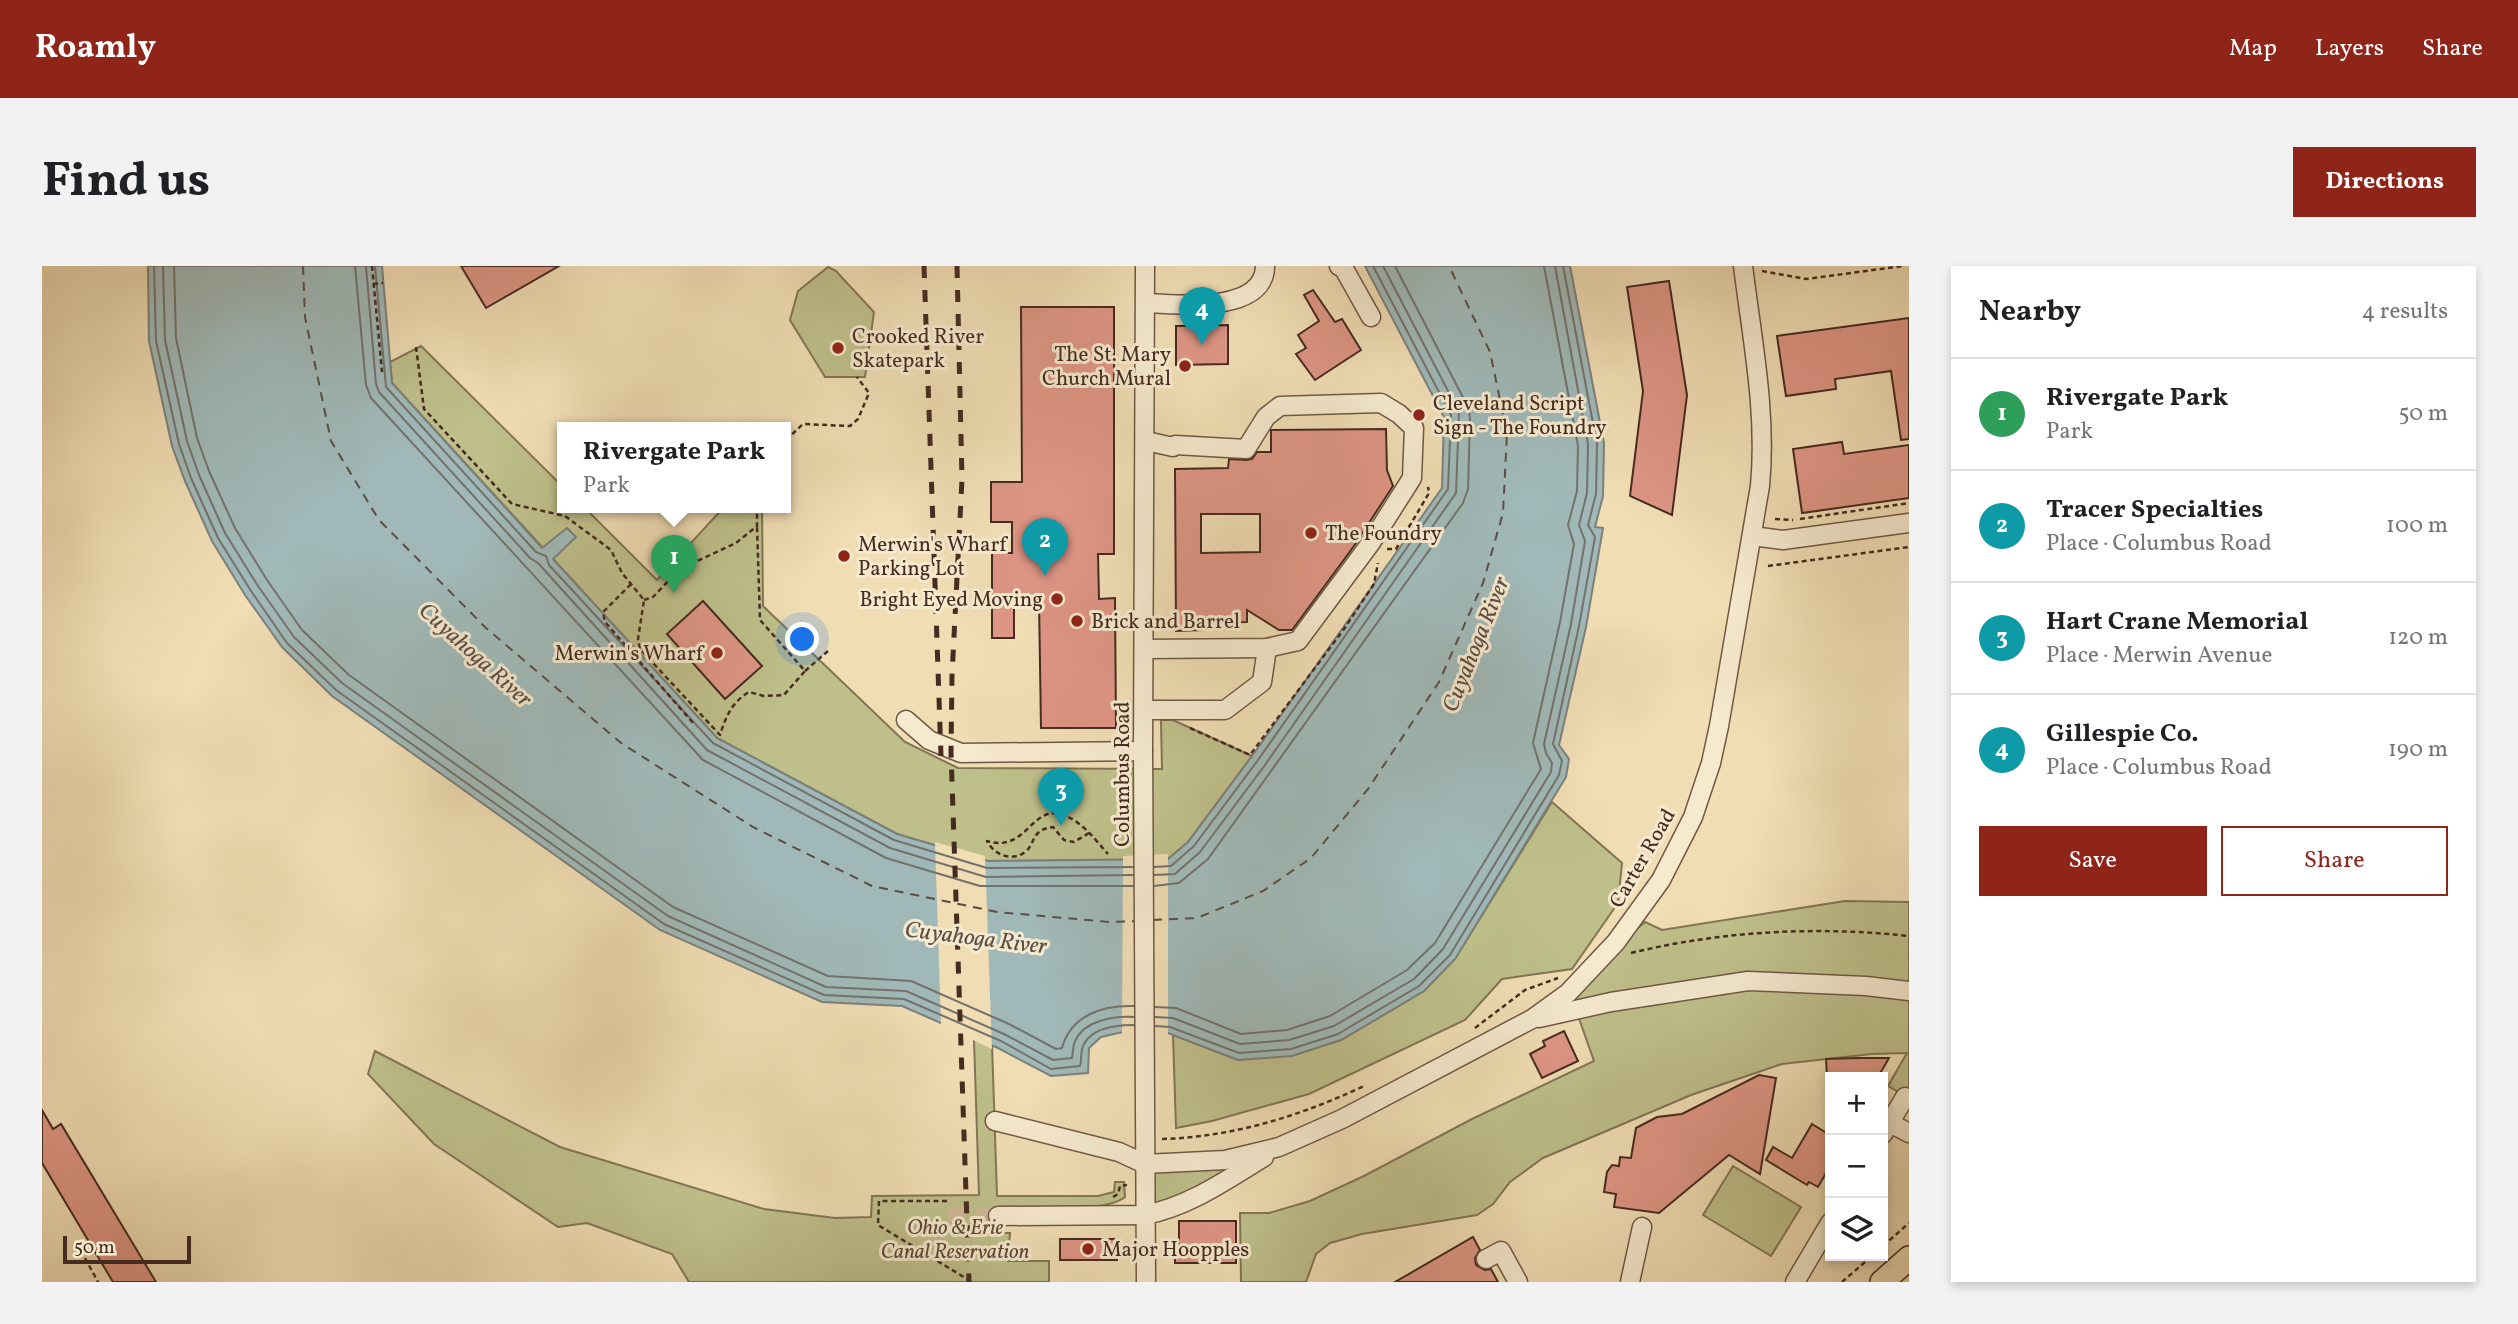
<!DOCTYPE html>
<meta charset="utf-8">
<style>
body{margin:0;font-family:Vollkorn,serif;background:#f2f2f2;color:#202124}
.controls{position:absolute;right:21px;bottom:21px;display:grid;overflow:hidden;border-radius:0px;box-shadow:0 4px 10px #0003}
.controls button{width:63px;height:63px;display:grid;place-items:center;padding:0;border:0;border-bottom:2px solid #e0e0e0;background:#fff;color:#202124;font:35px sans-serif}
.scale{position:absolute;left:21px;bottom:18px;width:128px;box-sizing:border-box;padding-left:7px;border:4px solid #462b20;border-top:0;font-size:19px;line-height:24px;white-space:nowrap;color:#462b20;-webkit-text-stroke:5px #f5e9ce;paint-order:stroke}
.you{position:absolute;left:761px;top:374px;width:24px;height:24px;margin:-18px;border:5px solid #fff;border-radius:50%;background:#1a73e8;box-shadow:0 0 0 10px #1a73e833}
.badge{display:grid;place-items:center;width:46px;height:46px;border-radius:50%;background:#8f2418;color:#fff;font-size:23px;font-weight:700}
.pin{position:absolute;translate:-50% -58px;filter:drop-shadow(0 2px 4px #0008)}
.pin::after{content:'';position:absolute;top:37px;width:24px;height:21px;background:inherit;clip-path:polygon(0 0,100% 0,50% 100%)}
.popup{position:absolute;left:515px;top:156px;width:234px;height:91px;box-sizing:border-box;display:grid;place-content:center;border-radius:0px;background:#fff;filter:drop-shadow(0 2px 5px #0005);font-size:23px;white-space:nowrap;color:#757577}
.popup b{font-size:26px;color:#202124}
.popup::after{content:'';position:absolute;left:50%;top:100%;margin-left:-14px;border:14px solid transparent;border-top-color:#fff}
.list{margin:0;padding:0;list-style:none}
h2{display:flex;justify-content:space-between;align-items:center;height:91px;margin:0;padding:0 28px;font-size:30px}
h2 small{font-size:23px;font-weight:400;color:#757577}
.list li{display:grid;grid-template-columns:46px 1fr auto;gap:21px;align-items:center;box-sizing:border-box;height:112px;padding:0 28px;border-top:2px solid #e0e0e0}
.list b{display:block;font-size:26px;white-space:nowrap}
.list p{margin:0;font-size:23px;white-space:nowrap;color:#757577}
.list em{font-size:23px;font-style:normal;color:#757577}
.actions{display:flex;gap:14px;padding:21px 28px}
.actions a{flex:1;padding:16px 0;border:2px solid #8f2418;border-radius:0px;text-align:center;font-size:24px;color:#8f2418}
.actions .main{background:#8f2418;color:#fff}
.icon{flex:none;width:38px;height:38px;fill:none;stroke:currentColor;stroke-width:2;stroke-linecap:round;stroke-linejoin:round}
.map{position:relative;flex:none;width:1867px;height:1016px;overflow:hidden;border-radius:0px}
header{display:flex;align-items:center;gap:42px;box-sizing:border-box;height:98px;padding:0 35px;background:#8f2418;color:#fff}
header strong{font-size:33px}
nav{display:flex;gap:38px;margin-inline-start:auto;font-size:24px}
.intro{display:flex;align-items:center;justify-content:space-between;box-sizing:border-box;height:168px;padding:0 42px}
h1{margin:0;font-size:49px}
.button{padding:18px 32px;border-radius:0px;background:#8f2418;color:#fff;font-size:24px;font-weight:700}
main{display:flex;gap:42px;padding:0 42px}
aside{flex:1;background:#fff;border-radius:0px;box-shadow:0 4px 10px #0003}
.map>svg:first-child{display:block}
.green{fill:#bebf8a;stroke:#827555;stroke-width:2}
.water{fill:#a0b9b8;stroke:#7c807b;stroke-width:2}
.pier{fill:#f0ddb4}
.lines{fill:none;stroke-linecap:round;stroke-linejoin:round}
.shore{stroke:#73726c;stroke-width:2}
.ferry{stroke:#5c4e46;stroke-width:2;stroke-dasharray:9 7;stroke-linecap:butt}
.building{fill:#dd9584;stroke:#462b20;stroke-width:2;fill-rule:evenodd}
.minor-tunnel{stroke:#ceb996;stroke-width:18;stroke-dasharray:18 9;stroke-linecap:butt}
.minor-casing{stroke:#705845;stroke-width:21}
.major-casing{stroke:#462b20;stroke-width:26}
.path{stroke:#462b20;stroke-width:2.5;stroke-dasharray:5 3.5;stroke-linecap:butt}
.minor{stroke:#f5e9ce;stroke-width:18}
.major{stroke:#f0ddb4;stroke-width:23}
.rail{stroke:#462b20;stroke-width:5;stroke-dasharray:12 12;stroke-linecap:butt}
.poi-dot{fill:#8f2418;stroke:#f5e9ce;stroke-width:2.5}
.labels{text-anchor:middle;stroke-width:6;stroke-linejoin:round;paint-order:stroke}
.poi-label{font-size:21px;fill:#462b20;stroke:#f5e9ce;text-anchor:start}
.street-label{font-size:21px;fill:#462b20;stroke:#f5e9ce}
.park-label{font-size:21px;font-style:italic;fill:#5e4935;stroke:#f5e9ce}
.water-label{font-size:23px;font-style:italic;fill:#5c4e46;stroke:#f5e9ce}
</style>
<header>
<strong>Roamly</strong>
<nav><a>Map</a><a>Layers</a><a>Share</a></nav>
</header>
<div class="intro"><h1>Find us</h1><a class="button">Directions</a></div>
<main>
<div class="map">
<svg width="1867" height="1016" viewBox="0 0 1867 1016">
<rect width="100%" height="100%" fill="#f0ddb4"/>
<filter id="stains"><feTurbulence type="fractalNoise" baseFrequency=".00286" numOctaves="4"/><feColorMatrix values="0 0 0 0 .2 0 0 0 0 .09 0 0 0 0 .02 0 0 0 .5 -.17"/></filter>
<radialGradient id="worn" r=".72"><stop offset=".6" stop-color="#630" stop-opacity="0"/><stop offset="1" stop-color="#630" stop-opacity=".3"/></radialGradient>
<g class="green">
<polygon points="786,1 794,5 832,46 823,111 783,111 748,54 756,25"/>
<path d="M 379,80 L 520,220 L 520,241 L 542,241 L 615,314 L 682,241 L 720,241 L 721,340 L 863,476 L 916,502 L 1120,503 L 1119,454 L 1131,454 L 1210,490 L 1146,576 L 1125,594 L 944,595 L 955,930 L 1056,930 L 1072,926 L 1073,916 L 1082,916 L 1083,931 C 1064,947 983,944 956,945 L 957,967 L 968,967 L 966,995 L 1007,995 L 1007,1016 L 647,1016 L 630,988 L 545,957 L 516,961 L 392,878 L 326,808 L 333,785 L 518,881 L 722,943 L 793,952 L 829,951 L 830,930 L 937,929 L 926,589 L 855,568 L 675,472 L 511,293 L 526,262 L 501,282 L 350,117 L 348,96 Z"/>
<polygon points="1510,536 1580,597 1576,637 1530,703 1460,713 1423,754 1267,828 1170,855 1134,862 1131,769 1196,794 1299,774 1382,725 1413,693"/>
<polygon points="1803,635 1867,636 1867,832 1846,820 1865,787 1830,788 1740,798 1649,829 1501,892 1468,916 1451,938 1435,949 1320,968 1288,977 1274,988 1264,1016 1199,1016 1198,947 1227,947 1268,935 1322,910 1430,853 1552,795 1535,747 1490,759 1551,700 1603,656 1620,664"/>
<polygon points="1232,884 1103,949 1103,898"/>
<polygon points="1691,900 1759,941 1729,990 1661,949"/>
</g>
<polygon class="water" points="106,0 340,0 350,117 500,282 525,262 534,271 511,293 675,472 855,568 946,595 1126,593 1146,576 1210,490 1400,222 1402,151 1323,0 1528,0 1562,177 1561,230 1553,261 1561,262 1544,361 1517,479 1527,493 1524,511 1413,693 1382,725 1299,774 1250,790 1196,794 1126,767 1081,766 1059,771 1047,782 1046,807 1009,810 956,782 860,740 780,736 618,664 290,430 240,381 203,329 170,275 143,215 130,180 107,75"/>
<g class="pier">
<polygon points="893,576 943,590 950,783 899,759"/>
<polygon points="1126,588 1126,771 1080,770 1081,590"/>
</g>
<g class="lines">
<g class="shore">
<path d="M 112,0 L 114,75 L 137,178 L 149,212 L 176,272 L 209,325 L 245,377 L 294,424 L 622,658 L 782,729 L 862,733 L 959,775 L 1009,803 L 1038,800 C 1040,794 1038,784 1042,778 C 1051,761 1075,759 1092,759"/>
<path d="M 121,0 L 123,74 L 145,175 L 157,209 L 183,267 L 216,320 L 252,371 L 300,417 L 626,650 L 784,721 L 864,725 L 962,768 L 1011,794 L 1030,792 C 1031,787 1031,780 1033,775 C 1043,754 1071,750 1092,751"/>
<path d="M 132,0 L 134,72 L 155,172 L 167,205 L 193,262 L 225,314 L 260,364 L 307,409 L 631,641 L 786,710 L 869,715 L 967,758 L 1014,783 L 1020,782 C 1029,749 1061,739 1092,740"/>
<polyline points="313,0 324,119 329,132 661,494 844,592 938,620 1091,620"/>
<polyline points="324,0 334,118 337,126 488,292 496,297 665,484 848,582 944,611 1091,609"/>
<polyline points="333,0 344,121 494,286 504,290 507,299 671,477 852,574 945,602 1091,601"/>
<polyline points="1112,601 1129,600 1152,580 1216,494 1406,223 1409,149 1331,0"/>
<polyline points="1112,609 1133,608 1158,586 1223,499 1414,227 1417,146 1341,0"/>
<polyline points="1112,620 1137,617 1166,593 1421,237 1426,223 1428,153 1427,143 1353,0"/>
<polyline points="1113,741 1134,742 1199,768 1245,764 1288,750 1365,704 1393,677 1499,503 1491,477 1518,356 1532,278 1526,259 1535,225 1536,180 1502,0"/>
<polyline points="1113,751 1131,752 1198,778 1247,774 1292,760 1372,713 1401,683 1509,506 1510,497 1504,487 1502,478 1529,358 1543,275 1537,259 1545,227 1546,178 1513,0"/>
<polyline points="1113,760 1128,761 1197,787 1249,783 1296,768 1377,720 1408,689 1517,509 1520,495 1511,478 1537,360 1553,271 1546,259 1554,228 1555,178 1521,0"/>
</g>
<g class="ferry">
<polyline points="261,0 263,51 289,175 337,254 444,362 579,477 711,561 830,620 955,646 1068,656 1095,655"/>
<polyline points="1111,654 1155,652 1221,625 1269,592 1326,523 1397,416 1441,317 1461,247 1465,167 1448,86 1407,0"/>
</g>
</g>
<g class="building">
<polygon points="419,0 517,0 444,42"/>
<polygon points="1627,15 1645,129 1630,249 1588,230 1601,125 1585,21"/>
<polygon points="1271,24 1293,56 1300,53 1319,84 1273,114 1254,88 1264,82 1256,69 1277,55 1262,29"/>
<polygon points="979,41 1072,41 1072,288 1056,288 1057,333 1073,332 1074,462 999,462 997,333 972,333 972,372 950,372 950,287 970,287 970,256 949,256 949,216 980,216"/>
<polygon points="1867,52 1867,173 1859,174 1849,105 1793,113 1794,123 1744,130 1735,70"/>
<polygon points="1186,59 1186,98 1134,99 1134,60"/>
<path d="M 1344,163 L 1345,204 L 1351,220 L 1312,280 L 1250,364 L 1237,364 L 1205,344 L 1205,356 L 1162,357 L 1161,364 L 1134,365 L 1133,203 L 1186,202 L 1187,193 L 1204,194 L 1210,193 L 1215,186 L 1229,186 L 1229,164 ZM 1159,248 L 1218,248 L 1218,286 L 1159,287 Z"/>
<polygon points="1800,176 1802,188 1867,179 1867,232 1760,247 1751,183"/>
<polygon points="661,335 720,400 683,433 625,368"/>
<polygon points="1522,765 1536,795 1500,812 1488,788 1503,780 1501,775"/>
<polygon points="1817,792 1847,792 1836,811 1785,811 1784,793"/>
<polygon points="1717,809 1734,812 1718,908 1687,889 1617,947 1572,941 1574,928 1562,926 1565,906 1570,899 1577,900 1578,891 1589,892 1594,862 1615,851 1640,848"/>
<polygon points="0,844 11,863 19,858 114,1016 71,1016 0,897"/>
<polygon points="1770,858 1788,869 1788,900 1776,921 1767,916 1765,919 1724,894 1731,881 1750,892"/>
<polygon points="1137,955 1194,955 1194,997 1133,997 1133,978 1137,978"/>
<polygon points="1431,971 1438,984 1433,992 1434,999 1443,1004 1449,1003 1456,1016 1353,1016"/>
<polygon points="1018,973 1074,973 1075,994 1018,994"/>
</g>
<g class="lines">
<polyline class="minor-tunnel" points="906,950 956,950"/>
<g class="minor-casing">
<g id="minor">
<polyline points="1103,0 1101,485 1104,1016"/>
<polyline points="1297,0 1301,1 1329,51"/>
<path d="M 1104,37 C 1137,39 1223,47 1223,0"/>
<polyline points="1710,270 1741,274 1867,257"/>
<polyline points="1103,383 1225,382 1256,375 1328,278 1370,212 1372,162 1357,148 1339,137 1238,140 1224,151 1204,183 1133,179 1131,181 1104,175"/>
<polyline points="1102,444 1183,444 1220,416 1225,382"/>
<polyline points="864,454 887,474 919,487 1101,485"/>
<polyline points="1497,752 1569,736 1706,715 1824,720 1867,725"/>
<path d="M 953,855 L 1077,886 L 1103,898 L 1183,894 L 1237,881 L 1300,853 L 1490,753 L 1526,727 L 1574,676 L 1619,614 L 1651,551 L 1669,497 L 1677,460 L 1718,220 C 1725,146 1710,73 1701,0"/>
<polyline points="1848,857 1867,867"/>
<polyline points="1841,868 1863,831"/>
<path d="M 956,950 L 1103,949 C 1148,940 1184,914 1222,891"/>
<polyline points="1444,993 1459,985 1476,1016"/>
<polyline points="1588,1016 1600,961"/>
<polyline points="1753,1016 1788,957"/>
</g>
</g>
<g class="major-casing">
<polyline id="major" points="1840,1016 1867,992"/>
</g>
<g class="path">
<polyline points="330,0 340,106"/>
<polyline points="1720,5 1764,13 1861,0"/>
<polyline points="331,18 341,17"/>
<path d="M 374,81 L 382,143 L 470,238 L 523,250 L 569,284 L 580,307 L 602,334 L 596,373 L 598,383 L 678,469 C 684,450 690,436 707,426 L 722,430 L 742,429 L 763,405 L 718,354 L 715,260"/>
<polyline points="744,174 761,158 808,160 816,153 827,127 815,111"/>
<polyline points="1733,253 1751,254"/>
<polyline points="1758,253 1867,237"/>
<polyline points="1345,283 1354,283 1387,227 1386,221"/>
<polyline points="1726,300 1867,281"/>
<polyline points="589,318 561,346 563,356 652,458"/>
<polyline points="602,334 611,331 638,303 694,277 715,260 715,241"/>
<polyline points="763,405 786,385"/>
<polyline points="1148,462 1208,489 1302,363 1332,318 1336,297"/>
<path d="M 1047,567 L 1032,576 L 1022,574 L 1011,561 C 1005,562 1000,563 996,567 C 990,573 990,581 983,586 C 970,596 952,589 945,575 C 991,589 989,523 1036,557 C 1047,565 1057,578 1066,588"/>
<path d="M 1589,687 C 1679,665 1774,660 1867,670"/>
<polyline points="1433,762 1483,724 1516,712"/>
<path d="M 1120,873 C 1191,871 1258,850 1322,820"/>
<polyline points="1071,931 1076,928 1078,920 1085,919"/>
<polyline points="905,935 837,935 836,959 930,1016"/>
<polyline points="1841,980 1867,957"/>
<polyline points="43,992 56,1016"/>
<polyline points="1800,1016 1830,990"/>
</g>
<use href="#minor" class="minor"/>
<use href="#major" class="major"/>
<g class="rail">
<polyline points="882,0 899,490"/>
<polyline points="915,0 920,213 910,410 909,486 927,1016"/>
</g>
</g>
<g class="poi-dot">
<circle cx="796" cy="82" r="7"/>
<circle cx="1143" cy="100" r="7"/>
<circle cx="1377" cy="149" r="7"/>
<circle cx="1269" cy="267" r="7"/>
<circle cx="802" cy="290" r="7"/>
<circle cx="1015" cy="333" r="7"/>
<circle cx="1035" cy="355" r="7"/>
<circle cx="675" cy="387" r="7"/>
<circle cx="1046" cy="983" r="7"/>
</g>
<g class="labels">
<g class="poi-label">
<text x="810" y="77">Crooked River<tspan x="810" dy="24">Skatepark</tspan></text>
<text x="1129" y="95" text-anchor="end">The St. Mary<tspan x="1129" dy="24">Church Mural</tspan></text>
<text x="1391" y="144">Cleveland Script<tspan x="1391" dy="24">Sign - The Foundry</tspan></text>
<text x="1283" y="274">The Foundry</text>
<text x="816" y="285">Merwin's Wharf<tspan x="816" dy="24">Parking Lot</tspan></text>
<text x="1001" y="340" text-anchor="end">Bright Eyed Moving</text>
<text x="1049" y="362">Brick and Barrel</text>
<text x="661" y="394" text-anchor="end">Merwin's Wharf</text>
<text x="1060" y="990">Major Hoopples</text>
</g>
<g class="street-label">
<text transform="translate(1080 508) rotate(-90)" y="7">Columbus Road</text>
<text transform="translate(1600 592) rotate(-60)" y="7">Carter Road</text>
</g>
<g class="park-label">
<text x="913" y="968">Ohio &amp; Erie<tspan x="913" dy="24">Canal Reservation</tspan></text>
</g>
<g class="water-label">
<text transform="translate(1433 378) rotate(-68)" y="8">Cuyahoga River</text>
<text transform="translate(434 388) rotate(42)" y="8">Cuyahoga River</text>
<text transform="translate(934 671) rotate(7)" y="8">Cuyahoga River</text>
</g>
</g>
<rect width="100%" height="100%" filter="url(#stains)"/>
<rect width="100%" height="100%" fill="url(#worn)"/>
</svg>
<div class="controls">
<button>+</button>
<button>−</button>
<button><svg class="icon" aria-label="layers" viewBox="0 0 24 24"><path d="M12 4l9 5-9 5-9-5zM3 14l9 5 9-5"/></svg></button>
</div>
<div class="scale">50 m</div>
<div class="you"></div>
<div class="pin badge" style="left:632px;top:327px;background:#2e9e5b">1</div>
<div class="popup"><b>Rivergate Park</b>Park</div>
<div class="pin badge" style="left:1003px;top:310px;background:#0f9aa8">2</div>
<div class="pin badge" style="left:1019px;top:560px;background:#0f9aa8">3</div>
<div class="pin badge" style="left:1160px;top:79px;background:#0f9aa8">4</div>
</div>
<aside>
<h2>Nearby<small>4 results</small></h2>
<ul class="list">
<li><span class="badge" style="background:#2e9e5b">1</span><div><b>Rivergate Park</b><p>Park</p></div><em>50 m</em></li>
<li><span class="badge" style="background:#0f9aa8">2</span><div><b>Tracer Specialties</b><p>Place · Columbus Road</p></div><em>100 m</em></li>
<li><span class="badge" style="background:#0f9aa8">3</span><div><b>Hart Crane Memorial</b><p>Place · Merwin Avenue</p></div><em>120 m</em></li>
<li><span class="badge" style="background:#0f9aa8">4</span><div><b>Gillespie Co.</b><p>Place · Columbus Road</p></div><em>190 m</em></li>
</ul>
<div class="actions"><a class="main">Save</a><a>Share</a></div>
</aside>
</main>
